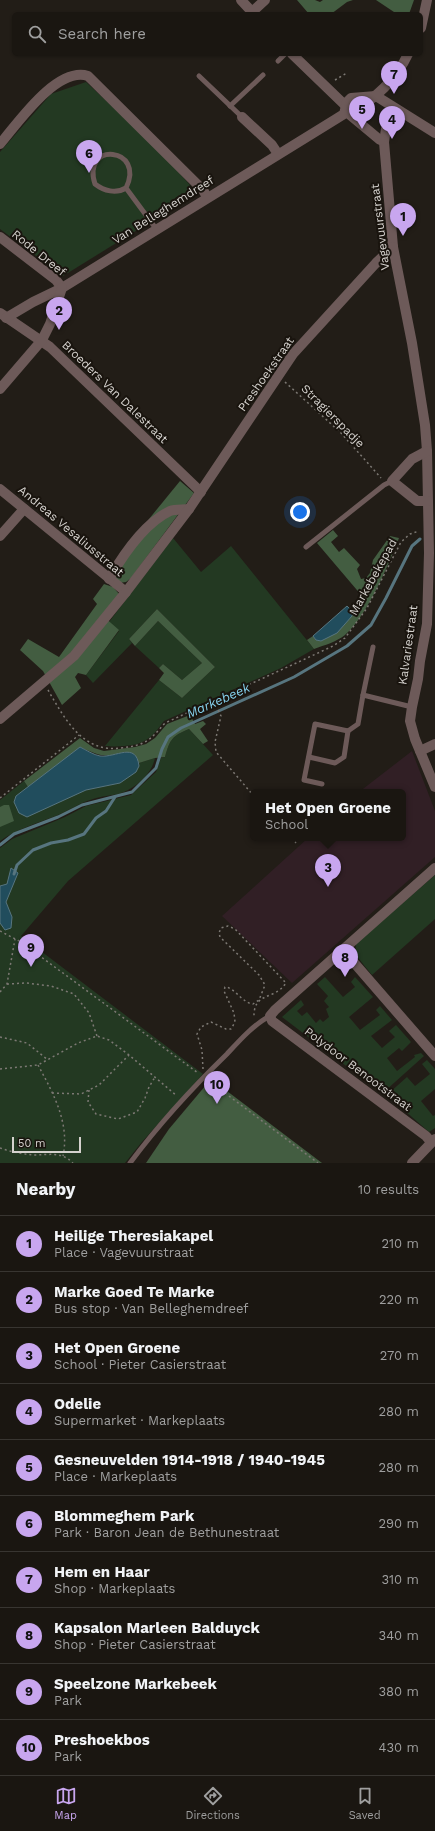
<!DOCTYPE html>
<meta charset="utf-8">
<style>
body{margin:0;font-family:"Work Sans",sans-serif;background:#231f1a;color:#f1f3f6}
.scale{position:absolute;left:12px;bottom:10px;width:69px;box-sizing:border-box;padding-left:4px;border:2px solid #d5d2ce;border-top:0;font-size:11px;line-height:14px;white-space:nowrap;color:#d5d2ce;-webkit-text-stroke:3px #19140e;paint-order:stroke}
.you{position:absolute;left:300px;top:512px;width:14px;height:14px;margin:-10px;border:3px solid #fff;border-radius:50%;background:#1a73e8;box-shadow:0 0 0 6px #1a73e833}
.badge{display:grid;place-items:center;width:26px;height:26px;border-radius:50%;background:#c8a6ef;color:#111;font-size:13px;font-weight:700}
.pin{position:absolute;translate:-50% -33px;filter:drop-shadow(0 1px 2px #0008)}
.pin::after{content:'';position:absolute;top:21px;width:14px;height:12px;background:inherit;clip-path:polygon(0 0,100% 0,50% 100%)}
.popup{position:absolute;left:250px;top:789px;width:156px;height:52px;box-sizing:border-box;display:grid;place-content:center;border-radius:6px;background:#1a1611;filter:drop-shadow(0 1px 3px #0005);font-size:13px;white-space:nowrap;color:#9f9f9f}
.popup b{font-size:15px;color:#f1f3f6}
.popup::after{content:'';position:absolute;left:50%;top:100%;margin-left:-8px;border:8px solid transparent;border-top-color:#1a1611}
.list{margin:0;padding:0;list-style:none}
h2{display:flex;justify-content:space-between;align-items:center;height:52px;margin:0;padding:0 16px;font-size:17px}
h2 small{font-size:13px;font-weight:400;color:#9f9f9f}
.list li{display:grid;grid-template-columns:26px 1fr auto;gap:12px;align-items:center;box-sizing:border-box;height:56px;padding:0 16px;border-top:1px solid #383531}
.list b{display:block;font-size:15px;white-space:nowrap}
.list p{margin:0;font-size:13px;white-space:nowrap;color:#9f9f9f}
.list em{font-size:13px;font-style:normal;color:#9f9f9f}
.icon{flex:none;width:22px;height:22px;fill:none;stroke:currentColor;stroke-width:2;stroke-linecap:round;stroke-linejoin:round}
.map{position:relative;flex:none;width:435px;height:1163px;overflow:hidden}
.search{position:absolute;background:#1a1611;box-shadow:0 1px 3px #0004;left:12px;right:12px;top:12px;height:44px;display:flex;align-items:center;gap:10px;box-sizing:border-box;padding:0 14px;border-radius:6px;color:#9f9f9f;font-size:15px}
.sheet{height:612px;background:#1a1611}
nav{display:flex;justify-content:space-around;align-items:center;box-sizing:border-box;height:56px;border-top:1px solid #383531;background:#1a1611;font-size:11px;color:#9f9f9f}
nav a{display:grid;justify-items:center;gap:2px}
nav .on{color:#c8a6ef}
.map>svg:first-child{display:block}
.education{fill:#311f25}
.green{fill:#233922}
.forest{fill:#435d41}
.water{fill:#214d5d;stroke:#57757f}
.lines{fill:none;stroke-linecap:round;stroke-linejoin:round}
.stream{stroke:#57757f;stroke-width:3}
.path{stroke:#7d7974;stroke-width:1.5;stroke-dasharray:2 3;stroke-linecap:butt}
.lane{stroke:#6d5a59;stroke-width:5}
.street{stroke:#6d5a59;stroke-width:10}
.labels{text-anchor:middle;stroke-width:4;stroke-linejoin:round;paint-order:stroke}
.street-label{font-size:12px;fill:#d5d2ce;stroke:#19140e}
.water-label{font-size:13px;font-style:italic;fill:#86d1ee;stroke:#19140e}
</style>
<div class="map">
<svg width="435" height="1163" viewBox="0 0 435 1163">
<rect width="100%" height="100%" fill="#221d17"/>
<polygon class="education" points="412,751 435,811 435,857 292,983 222,916 308,838 403,838 403,792 359,792"/>
<g class="green">
<polygon points="86,82 156,147 197,193 63,276 0,229 0,152 51,94"/>
<path d="M 173,538 L 201,572 L 231,546 L 314,649 L 281,668 L 164,721 C 159,727 155,734 149,738 C 138,747 117,747 105,746 L 159,680 L 182,698 L 215,667 L 157,609 L 129,639 L 132,643 L 93,683 L 86,675 L 119,631 L 109,622 Z"/>
<polygon points="158,621 202,663 182,680 163,664 159,668 135,646"/>
<path d="M 189,729 L 213,755 L 68,881 L 21,936 L 203,1074 L 141,1143 L 125,1163 L 0,1163 L 0,848 L 12,839 L 65,817 L 86,806 L 131,795 L 156,772 L 161,758 L 165,757 C 170,739 172,736 189,729 Z"/>
<path d="M 155,758 C 152,772 141,783 128,790 C 118,796 104,795 93,799 C 79,803 67,812 53,817 C 35,824 17,829 0,841 L 0,800 L 24,781 L 28,787 L 16,796 L 68,797 L 86,790 L 120,783 L 139,766 L 139,763 Z"/>
<polygon points="435,875 435,919 372,975 355,954 356,944"/>
<polygon points="325,977 343,997 355,987 351,982 355,977 373,997 349,1017 360,1030 380,1015 376,1010 380,1006 392,1020 371,1036 382,1048 395,1037 389,1031 396,1025 411,1042 402,1051 399,1048 387,1058 397,1071 415,1057 414,1055 421,1053 424,1056 385,1091 388,1094 407,1077 415,1086 430,1074 422,1064 427,1060 435,1069 435,1089 421,1101 433,1116 435,1115 435,1128 429,1132 404,1110 282,1017 301,1000 304,1005 297,1011 302,1016 307,1012 316,1023 320,1019 323,1022 329,1017 326,1009 329,1007 324,1001 328,996 317,984"/>
</g>
<g class="forest">
<polygon points="297,0 315,0 320,2 323,0 353,0 347,2 331,14 309,14"/>
<polygon points="376,0 414,0 409,14 397,14"/>
<polygon points="180,481 194,493 131,578 126,582 119,583 115,576 149,519"/>
<path d="M 333,530 L 338,536 L 331,542 L 339,552 L 344,548 L 360,565 L 357,569 L 361,579 L 366,578 L 370,573 L 373,560 L 390,536 L 399,538 C 388,566 367,616 345,635 C 336,642 325,645 314,649 L 307,640 L 313,636 L 316,640 L 352,616 L 362,596 L 317,543 Z"/>
<polygon points="104,584 113,587 119,594 103,616 119,630 86,675 78,673 75,677 81,688 62,705 43,671 20,650 28,639 59,657 97,604 93,599"/>
<polygon points="157,609 215,667 182,698 159,680 164,673 159,668 163,664 182,680 202,663 158,621 135,646 129,639"/>
<path d="M 190,715 L 195,724 L 203,721 L 206,724 L 200,729 L 208,741 L 203,744 L 189,729 C 172,736 170,739 165,757 L 155,758 L 139,763 L 126,752 C 104,758 100,756 80,747 L 63,762 L 28,787 L 24,781 L 80,738 L 94,748 L 104,751 L 135,747 L 146,744 L 155,738 L 167,724 Z"/>
<polygon points="4,805 9,805 14,821 0,827 0,807"/>
<polygon points="211,1079 322,1163 146,1163 169,1129"/>
</g>
<g class="water">
<polygon points="347,606 353,612 352,616 337,633 321,641 316,640 313,636"/>
<path d="M 80,747 C 86,750 94,755 100,756 C 116,758 136,741 139,766 L 136,772 L 120,783 L 86,790 L 27,817 L 19,813 L 14,802 L 16,796 Z"/>
<polygon points="11,868 18,873 6,902 12,917 11,928 5,930 0,923 0,886 7,884"/>
</g>
<g class="lines">
<g class="stream">
<polyline points="0,845 14,834 58,817 82,805 132,792 156,768 162,749 168,737 181,728 294,677 347,646 371,625 386,598 412,546 420,539"/>
<polyline points="14,874 17,865 33,850 51,843 68,840 84,834 96,818 106,811 115,797"/>
</g>
<g class="path">
<polyline points="335,80 347,73"/>
<polyline points="285,382 341,433 381,478"/>
<path d="M 48,690 C 65,719 82,753 121,748 C 146,745 149,741 165,723 L 305,659 L 333,646 L 345,638 L 367,608 L 401,542 L 410,534 L 419,531"/>
<polyline points="214,701 221,716 215,742 216,752 253,795"/>
<polyline points="0,798 79,735"/>
<polyline points="292,838 296,843"/>
<polyline points="0,931 21,942 198,1073"/>
<polyline points="7,984 26,983 51,986 74,994 89,1013 97,1036"/>
<polyline points="0,992 7,984 15,939"/>
<polyline points="0,1037 27,1043 48,1060"/>
<path d="M 38,1065 C 53,1093 70,1123 63,1156"/>
<polyline points="0,1069 38,1065 78,1043 97,1036 109,1040 129,1055 177,1096"/>
<path d="M 203,1069 L 202,1050 L 197,1034 L 201,1027 L 211,1022 L 226,1029 L 231,1029 L 235,1022 L 234,1013 L 224,991 L 225,987 L 227,987 C 237,991 243,1003 253,1004 L 259,1000 L 265,985 L 259,975 L 220,937 L 219,933 L 221,928 L 228,926 L 235,929 L 286,983 C 274,1001 253,991 254,1018"/>
<polyline points="209,1081 318,1163"/>
<polyline points="89,1090 88,1102 96,1114 118,1119 137,1112 145,1098 149,1087 155,1077"/>
<polyline points="52,1093 81,1094 99,1085 129,1055"/>
<path d="M 0,1148 C 11,1152 23,1154 34,1155 C 49,1155 61,1151 73,1163"/>
</g>
<g class="lane">
<polyline points="278,61 285,54"/>
<polyline points="199,76 242,117"/>
<polyline points="230,106 263,75"/>
<path d="M 126,188 C 116,194 104,191 95,184 C 81,141 146,147 126,188 L 157,230"/>
<polyline points="306,547 384,485 392,481"/>
<polyline points="363,695 373,647"/>
<polyline points="309,757 335,763 344,757 348,731"/>
<polyline points="322,784 304,780 315,724 348,731 358,724 363,695 412,707"/>
<path d="M 130,1163 C 159,1124 192,1088 227,1054 C 239,1041 254,1024 270,1016"/>
</g>
<g class="street">
<polyline points="241,0 254,14"/>
<polyline points="252,12 265,0"/>
<polyline points="421,28 427,0"/>
<path d="M 292,54 L 350,110 C 374,103 398,76 408,54"/>
<polyline points="398,111 386,129 384,142 393,247 412,343 425,425 427,451 429,553 427,624 420,661 418,679 412,707 410,721 415,739 435,787"/>
<polyline points="350,115 380,140"/>
<polyline points="242,117 272,145 278,154"/>
<path d="M 0,144 C 18,123 57,66 88,76 L 203,190 L 207,197"/>
<polyline points="0,237 56,280 62,288"/>
<polyline points="0,313 50,347 201,492"/>
<polyline points="6,318 33,302 62,288 336,119 344,114 347,102 351,98 376,96 435,133"/>
<polyline points="0,389 42,340 50,324 62,288"/>
<polyline points="427,451 412,459 392,481 417,501 428,501"/>
<polyline points="0,489 126,592"/>
<polyline points="0,536 24,509"/>
<path d="M 109,579 C 123,555 144,523 170,511 C 176,509 183,510 189,509"/>
<polyline points="0,719 74,656 126,592 189,509 293,354 376,263 393,247"/>
<polyline points="420,751 435,744"/>
<polyline points="343,950 435,1056"/>
<polyline points="431,1142 426,1136 272,1021 270,1016 275,1010 435,868"/>
<polyline points="412,1163 435,1139"/>
</g>
</g>
<g class="labels">
<g class="street-label">
<text transform="translate(163 210) rotate(-32)" y="4">Van Belleghemdreef</text>
<text transform="translate(380 227) rotate(-97)" y="4">Vagevuurstraat</text>
<text transform="translate(39 253) rotate(39)" y="4">Rode Dreef</text>
<text transform="translate(266 374) rotate(-55)" y="4">Preshoekstraat</text>
<text transform="translate(115 392) rotate(44)" y="4">Broeders Van Dalestraat</text>
<text transform="translate(333 416) rotate(45)" y="4">Stragierspadje</text>
<text transform="translate(71 531) rotate(40)" y="4">Andreas Vesaliusstraat</text>
<text transform="translate(373 577) rotate(-61)" y="4">Markebekepad</text>
<text transform="translate(408 645) rotate(-82)" y="4">Kalvariestraat</text>
<text transform="translate(358 1069) rotate(37)" y="4">Polydoor Benootstraat</text>
</g>
<g class="water-label">
<text transform="translate(218 700) rotate(-24)" y="5">Markebeek</text>
</g>
</g>
</svg>
<div class="scale">50 m</div>
<div class="you"></div>
<div class="pin badge" style="left:403px;top:236px">1</div>
<div class="pin badge" style="left:59px;top:330px">2</div>
<div class="pin badge" style="left:328px;top:887px">3</div>
<div class="popup"><b>Het Open Groene</b>School</div>
<div class="pin badge" style="left:392px;top:139px">4</div>
<div class="pin badge" style="left:362px;top:129px">5</div>
<div class="pin badge" style="left:89px;top:173px">6</div>
<div class="pin badge" style="left:394px;top:94px">7</div>
<div class="pin badge" style="left:345px;top:977px">8</div>
<div class="pin badge" style="left:31px;top:967px">9</div>
<div class="pin badge" style="left:217px;top:1104px">10</div>
<div class="search"><svg class="icon" aria-label="search" viewBox="0 0 24 24"><circle cx="10" cy="10" r="6"/><path d="M15 15l6 6"/></svg>Search here</div>
</div>
<section class="sheet">
<h2>Nearby<small>10 results</small></h2>
<ul class="list">
<li><span class="badge">1</span><div><b>Heilige Theresiakapel</b><p>Place · Vagevuurstraat</p></div><em>210 m</em></li>
<li><span class="badge">2</span><div><b>Marke Goed Te Marke</b><p>Bus stop · Van Belleghemdreef</p></div><em>220 m</em></li>
<li><span class="badge">3</span><div><b>Het Open Groene</b><p>School · Pieter Casierstraat</p></div><em>270 m</em></li>
<li><span class="badge">4</span><div><b>Odelie</b><p>Supermarket · Markeplaats</p></div><em>280 m</em></li>
<li><span class="badge">5</span><div><b>Gesneuvelden 1914-1918 / 1940-1945</b><p>Place · Markeplaats</p></div><em>280 m</em></li>
<li><span class="badge">6</span><div><b>Blommeghem Park</b><p>Park · Baron Jean de Bethunestraat</p></div><em>290 m</em></li>
<li><span class="badge">7</span><div><b>Hem en Haar</b><p>Shop · Markeplaats</p></div><em>310 m</em></li>
<li><span class="badge">8</span><div><b>Kapsalon Marleen Balduyck</b><p>Shop · Pieter Casierstraat</p></div><em>340 m</em></li>
<li><span class="badge">9</span><div><b>Speelzone Markebeek</b><p>Park</p></div><em>380 m</em></li>
<li><span class="badge">10</span><div><b>Preshoekbos</b><p>Park</p></div><em>430 m</em></li>
</ul>
</section>
<nav>
<a class="on"><svg class="icon" aria-label="map" viewBox="0 0 24 24"><path d="M3 6l6-2 6 2 6-2v14l-6 2-6-2-6 2zM9 4v14M15 6v14"/></svg>Map</a>
<a><svg class="icon" aria-label="directions" viewBox="0 0 24 24"><path d="M12 3l9 9-9 9-9-9zM9 14v-3h6M13 9l2 2-2 2"/></svg>Directions</a>
<a><svg class="icon" aria-label="saved" viewBox="0 0 24 24"><path d="M7 4h10v16l-5-4-5 4z"/></svg>Saved</a>
</nav>
